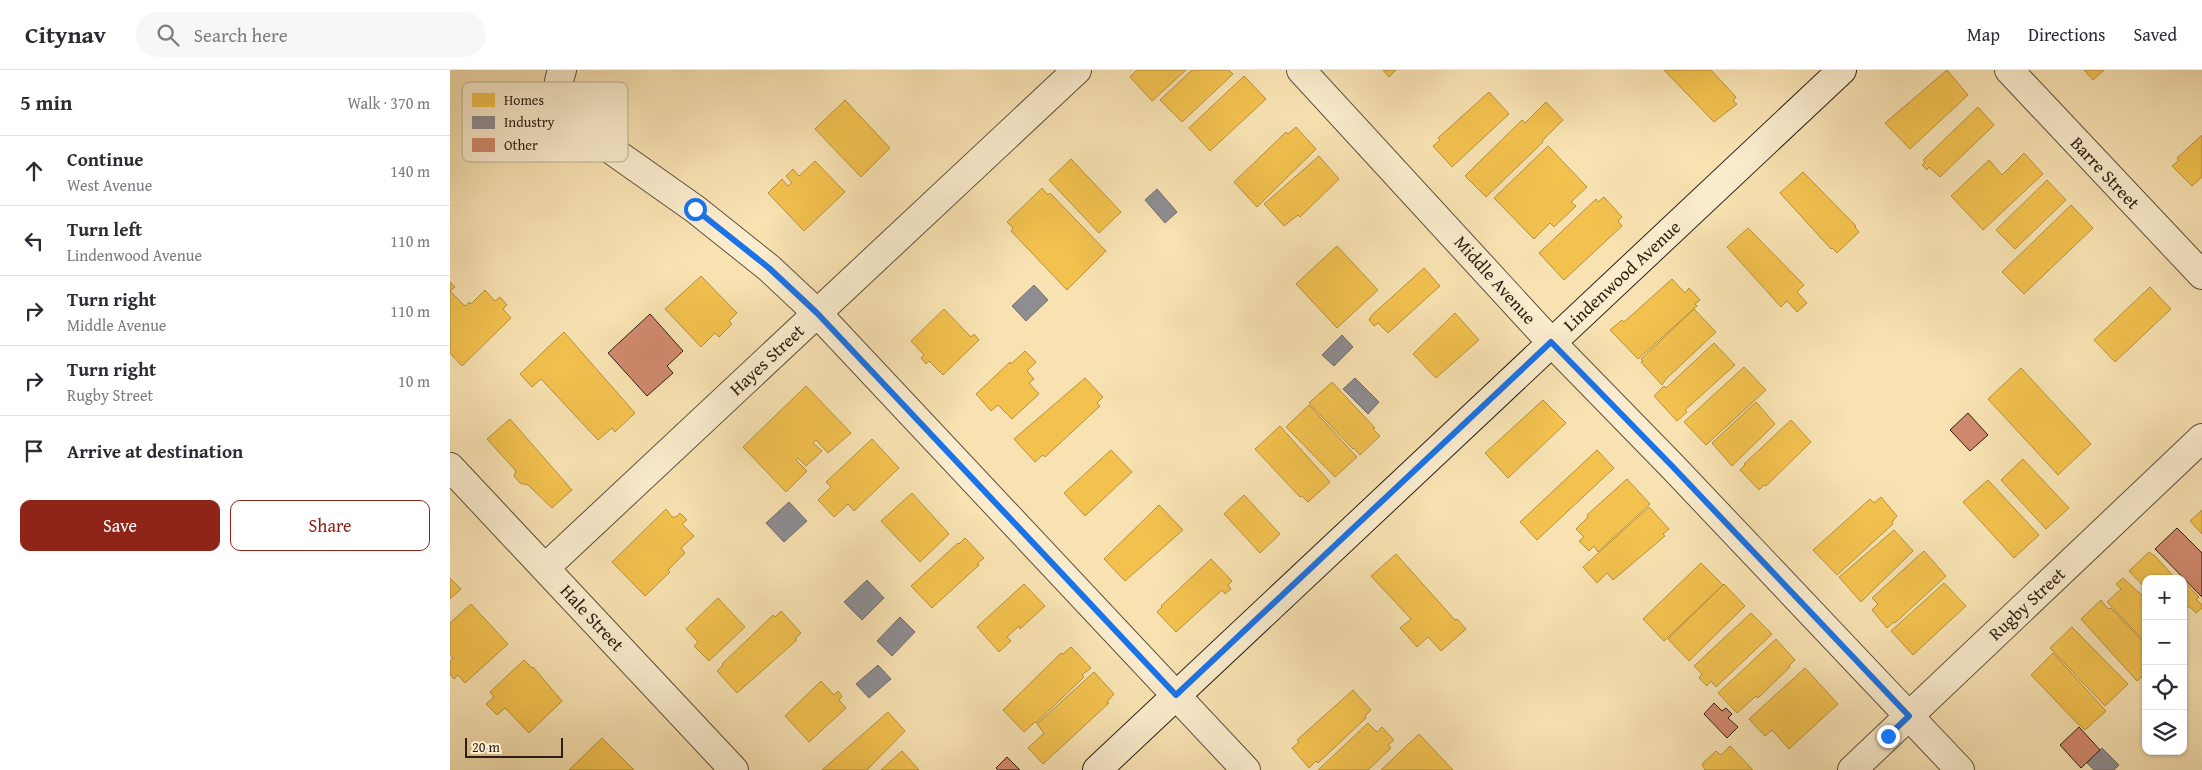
<!DOCTYPE html>
<meta charset="utf-8">
<style>
body{margin:0;font-family:"Gentium Book Plus",serif;background:#f7f7f7;color:#2b2b33}
.controls{position:absolute;right:15px;bottom:15px;display:grid;overflow:hidden;border-radius:10px;box-shadow:0 1px 4px #0004}
.controls button{width:45px;height:45px;display:grid;place-items:center;padding:0;border:0;border-bottom:1px solid #e1e1e2;background:#fff;color:#2b2b33;font:25px sans-serif}
.scale{position:absolute;left:15px;bottom:12px;width:98px;box-sizing:border-box;padding-left:5px;border:2px solid #2d1f13;border-top:0;font-size:14px;line-height:18px;white-space:nowrap;color:#2d1f13;-webkit-text-stroke:4px #faeccd;paint-order:stroke}
.stop{position:absolute;width:15px;height:15px;margin:-11px;border:4px solid #1a73e8;border-radius:50%;background:#fff}
.stop.end{background:#1a73e8;border-color:#fff;box-shadow:0 1px 5px #0008}
.list{margin:0;padding:0;list-style:none}
h2{display:flex;justify-content:space-between;align-items:center;height:65px;margin:0;padding:0 20px;font-size:21px}
h2 small{font-size:16px;font-weight:400;color:#7c7c81}
.list li{display:grid;grid-template-columns:32px 1fr auto;gap:15px;align-items:center;box-sizing:border-box;height:70px;padding:0 20px;border-top:1px solid #e1e1e2}
.list b{display:block;font-size:19px;white-space:nowrap}
.list p{margin:0;font-size:16px;white-space:nowrap;color:#7c7c81}
.list em{font-size:16px;font-style:normal;color:#7c7c81}
.actions{display:flex;gap:10px;padding:15px 20px}
.actions a{flex:1;padding:11px 0;border:1px solid #8f2418;border-radius:10px;text-align:center;font-size:18px;color:#8f2418}
.actions .main{background:#8f2418;color:#fff}
.icon{flex:none;width:28px;height:28px;fill:none;stroke:currentColor;stroke-width:2;stroke-linecap:round;stroke-linejoin:round}
.map{position:relative;flex:none;width:1752px;height:700px;overflow:hidden}
header{display:flex;align-items:center;gap:30px;box-sizing:border-box;height:70px;padding:0 25px;background:#fff;border-bottom:1px solid #e1e1e2}
header strong{font-size:24px}
nav{display:flex;gap:28px;margin-inline-start:auto;font-size:18px}
.search{width:350px;height:45px;background:#f7f7f7;display:flex;align-items:center;gap:12px;box-sizing:border-box;padding:0 18px;border-radius:28px;color:#7c7c81;font-size:19px}
main{display:flex}
aside{flex:1;background:#fff}
.map>svg:first-child{display:block}
.homes{fill:#f2c14e;stroke:#b7903c}
.industry{fill:#8d8d92;stroke:#706c6c}
.building{fill:#d28a6f;stroke:#2d1f13}
.lines{fill:none;stroke-linecap:round;stroke-linejoin:round}
.street-casing{stroke:#60503b;stroke-width:30}
.secondary-casing{stroke:#2d1f13;stroke-width:30}
.street{stroke:#faeccd;stroke-width:28}
.secondary{stroke:#faeccd;stroke-width:28}
.route{stroke:#1a73e8;stroke-width:6}
.labels{text-anchor:middle;stroke-width:5;stroke-linejoin:round;paint-order:stroke}
.street-label{font-size:18px;fill:#2d1f13;stroke:#faeccd}
.key{fill:#faeccd;stroke:#bcae95;stroke-width:1}
.key-label{font-size:14px;fill:#2d1f13}
</style>
<header>
<strong>Citynav</strong>
<div class="search"><svg class="icon" aria-label="search" viewBox="0 0 24 24"><circle cx="10" cy="10" r="6"/><path d="M15 15l6 6"/></svg>Search here</div>
<nav><a>Map</a><a>Directions</a><a>Saved</a></nav>
</header>
<main>
<aside>
<h2>5 min<small>Walk · 370 m</small></h2>
<ul class="list">
<li><svg class="icon" aria-label="ahead" viewBox="0 0 24 24"><path d="M12 20V5M6 11l6-6 6 6"/></svg><div><b>Continue</b><p>West Avenue</p></div><em>140 m</em></li>
<li><svg class="icon" aria-label="left" viewBox="0 0 24 24"><path d="M17 20v-9H6M10 6l-5 5 5 5"/></svg><div><b>Turn left</b><p>Lindenwood Avenue</p></div><em>110 m</em></li>
<li><svg class="icon" aria-label="right" viewBox="0 0 24 24"><path d="M7 20v-9h11M14 6l5 5-5 5"/></svg><div><b>Turn right</b><p>Middle Avenue</p></div><em>110 m</em></li>
<li><svg class="icon" aria-label="right" viewBox="0 0 24 24"><path d="M7 20v-9h11M14 6l5 5-5 5"/></svg><div><b>Turn right</b><p>Rugby Street</p></div><em>10 m</em></li>
<li><svg class="icon" aria-label="arrive" viewBox="0 0 24 24"><path d="M6 21V4h12l-3 4 3 4H6"/></svg><div><b>Arrive at destination</b></div></li>
</ul>
<div class="actions"><a class="main">Save</a><a>Share</a></div>
</aside>
<div class="map">
<svg width="1752" height="700" viewBox="0 0 1752 700">
<rect width="100%" height="100%" fill="#f8e2b2"/>
<filter id="stains"><feTurbulence type="fractalNoise" baseFrequency=".004" numOctaves="4"/><feColorMatrix values="0 0 0 0 .2 0 0 0 0 .09 0 0 0 0 .02 0 0 0 .5 -.17"/></filter>
<radialGradient id="worn" r=".72"><stop offset=".6" stop-color="#630" stop-opacity="0"/><stop offset="1" stop-color="#630" stop-opacity=".3"/></radialGradient>
<g class="homes">
<polygon points="687,0 736,0 702,31 680,7"/>
<polygon points="742,0 779,0 783,4 732,52 710,30"/>
<polygon points="933,0 946,0 939,7"/>
<polygon points="1214,0 1261,0 1286,27 1283,31 1287,34 1264,52"/>
<polygon points="1497,0 1518,25 1460,79 1435,53"/>
<polygon points="1634,0 1654,0 1643,10"/>
<polygon points="794,6 816,29 760,81 739,58"/>
<polygon points="1039,22 1059,44 1002,97 983,76 990,70 988,68"/>
<polygon points="395,30 440,78 411,107 365,59"/>
<polygon points="1096,32 1113,50 1092,71 1093,72 1036,127 1015,106 1072,50 1075,53"/>
<polygon points="1528,37 1544,55 1490,107 1479,97 1477,100 1472,95 1475,92 1473,90"/>
<polygon points="846,57 866,79 807,137 784,112 836,62 838,64"/>
<polygon points="1752,65 1752,107 1742,116 1722,96 1729,90 1727,88"/>
<polygon points="1098,76 1137,117 1121,132 1126,136 1104,157 1100,153 1084,169 1044,128"/>
<polygon points="1574,83 1593,104 1533,160 1501,126 1539,90 1552,105"/>
<polygon points="869,86 889,109 850,147 848,145 834,156 814,134"/>
<polygon points="621,89 671,142 649,163 599,110"/>
<polygon points="365,91 395,122 354,161 318,123 332,109 338,116 342,113 336,106 343,99 349,106"/>
<polygon points="1353,102 1406,156 1405,157 1409,162 1387,183 1382,178 1381,179 1330,123"/>
<polygon points="1597,110 1616,130 1565,179 1546,160"/>
<polygon points="592,118 598,125 600,123 656,181 617,220 561,161 563,158 557,152"/>
<polygon points="1154,127 1172,147 1168,151 1172,156 1114,210 1089,183 1146,129 1148,132"/>
<polygon points="1621,135 1643,158 1574,224 1552,202"/>
<polygon points="1298,158 1354,215 1347,222 1357,233 1347,242 1337,231 1331,237 1277,177"/>
<polygon points="887,176 928,220 887,258 846,214"/>
<polygon points="974,198 990,216 938,263 928,253 924,256 919,250 922,245"/>
<polygon points="251,206 287,243 279,251 282,254 269,267 265,263 251,277 215,239"/>
<polygon points="1222,209 1235,223 1239,218 1250,230 1245,234 1247,236 1188,289 1160,260 1172,250 1174,252"/>
<polygon points="0,212 5,217 0,221 15,236 19,232 21,234 35,220 45,231 50,227 57,235 53,239 61,248 12,296 0,283"/>
<polygon points="1700,217 1721,239 1665,292 1644,270"/>
<polygon points="494,239 521,267 524,264 529,270 493,305 479,291 476,294 471,288 474,285 461,271"/>
<polygon points="1244,239 1266,262 1216,309 1212,315 1191,292 1193,291 1191,289"/>
<polygon points="1005,243 1029,270 986,308 963,284"/>
<polygon points="114,262 185,343 165,362 162,358 148,370 91,309 82,317 70,304"/>
<polygon points="1264,273 1285,295 1235,340 1237,342 1227,351 1204,326 1214,316 1216,318"/>
<polygon points="575,281 586,292 577,301 584,309 579,313 589,324 562,349 548,335 541,341 526,324 560,292 561,294"/>
<polygon points="1294,297 1316,320 1256,375 1234,352"/>
<polygon points="1571,298 1641,374 1608,405 1538,329"/>
<polygon points="635,308 653,327 647,333 650,336 595,387 593,385 585,392 564,369"/>
<polygon points="882,312 925,358 923,359 930,366 910,385 904,378 903,379 859,333"/>
<polygon points="356,316 401,363 378,383 366,370 363,373 372,381 356,396 348,388 346,390 357,401 336,422 293,377"/>
<polygon points="1093,330 1116,353 1058,408 1035,383"/>
<polygon points="1306,332 1325,354 1282,396 1262,373"/>
<polygon points="859,335 907,387 885,407 836,357"/>
<polygon points="60,349 122,420 102,438 78,415 70,413 64,406 66,401 37,369"/>
<polygon points="1341,350 1361,372 1316,416 1314,415 1309,420 1290,400 1295,395 1294,394"/>
<polygon points="830,356 880,412 858,432 852,426 850,427 805,379"/>
<polygon points="422,369 449,398 404,441 398,434 384,447 368,430 381,417 376,412"/>
<polygon points="661,380 682,402 635,446 614,423"/>
<polygon points="1147,380 1164,398 1087,470 1070,452"/>
<polygon points="1573,389 1619,438 1596,459 1551,410"/>
<polygon points="1177,409 1200,434 1148,482 1144,476 1139,481 1129,471 1134,467 1126,459 1138,447 1137,445"/>
<polygon points="1538,410 1589,465 1564,488 1513,432"/>
<polygon points="462,423 499,464 470,492 431,451"/>
<polygon points="794,425 830,464 810,483 774,444"/>
<polygon points="1431,427 1447,446 1442,452 1443,454 1387,505 1363,480 1420,429 1424,433"/>
<polygon points="709,435 733,460 675,511 654,489"/>
<polygon points="1199,437 1219,459 1213,464 1215,466 1163,510 1157,503 1147,513 1133,497"/>
<polygon points="216,439 222,447 226,447 230,443 237,450 232,454 244,466 231,478 235,483 218,500 220,502 195,526 162,492"/>
<polygon points="1752,440 1752,464 1740,451"/>
<polygon points="1444,460 1463,481 1411,532 1389,507"/>
<polygon points="515,468 534,488 527,494 529,495 482,538 461,516 508,473 509,474"/>
<polygon points="1474,481 1496,506 1445,553 1444,552 1437,558 1422,540 1428,534 1422,528"/>
<polygon points="1699,482 1706,487 1726,509 1696,509 1696,519 1679,501"/>
<polygon points="946,484 1005,550 1007,549 1016,559 991,581 978,567 967,577 950,558 961,549 921,506"/>
<polygon points="761,489 782,511 778,515 781,519 775,524 772,520 726,562 707,542 712,537 711,536"/>
<polygon points="1251,493 1273,515 1214,571 1193,549"/>
<polygon points="0,508 11,519 0,529"/>
<polygon points="1673,508 1696,529 1696,573 1657,532 1671,519 1666,514"/>
<polygon points="1735,512 1749,527 1746,529 1752,535 1752,538 1746,543 1739,536 1733,542"/>
<polygon points="1494,513 1516,536 1463,585 1441,561"/>
<polygon points="574,514 595,536 570,559 569,556 557,567 561,571 549,582 527,557"/>
<polygon points="1274,514 1295,536 1239,591 1218,569"/>
<polygon points="268,528 295,557 259,591 244,576 248,572 236,559"/>
<polygon points="1651,530 1658,539 1661,538 1696,575 1696,603 1687,611 1631,549"/>
<polygon points="21,534 58,574 15,613 8,605 4,609 0,604 0,591 3,588 0,584 0,553"/>
<polygon points="331,541 351,563 345,569 347,570 287,623 267,601 273,595 272,594 323,545 325,547"/>
<polygon points="1301,543 1322,564 1266,617 1261,611 1257,616 1249,608 1252,604 1244,596"/>
<polygon points="1622,557 1678,614 1655,636 1600,578"/>
<polygon points="1326,569 1345,590 1339,596 1340,597 1308,628 1306,626 1287,643 1268,623"/>
<polygon points="621,577 641,598 632,605 634,607 586,653 585,652 574,662 553,640 611,583 613,584"/>
<polygon points="1603,583 1656,641 1635,660 1627,653 1581,605"/>
<polygon points="74,590 82,598 83,597 112,631 79,663 55,638 47,645 36,634 44,627 40,622"/>
<polygon points="1355,598 1388,634 1339,679 1322,660 1315,666 1299,649"/>
<polygon points="644,602 664,624 657,632 659,633 593,694 578,678 594,663 587,654"/>
<polygon points="371,611 384,625 388,621 392,626 389,630 396,638 359,672 335,646"/>
<polygon points="903,620 921,640 915,646 916,648 868,693 866,691 859,698 842,678 849,672 847,670"/>
<polygon points="438,642 455,661 417,700 372,700"/>
<polygon points="918,653 927,662 932,657 944,670 938,675 941,678 918,700 868,700"/>
<polygon points="969,664 1003,700 931,700"/>
<polygon points="152,668 184,700 119,700"/>
<polygon points="1280,676 1303,700 1255,700 1252,694 1266,681 1271,685"/>
<polygon points="452,681 469,700 431,700"/>
</g>
<g class="industry">
<polygon points="707,119 727,142 715,153 695,130"/>
<polygon points="584,215 598,230 576,251 562,236"/>
<polygon points="892,265 903,277 884,296 872,285"/>
<polygon points="905,308 929,332 918,344 893,319"/>
<polygon points="339,432 357,451 334,472 316,453"/>
<polygon points="417,510 434,528 412,550 394,532"/>
<polygon points="450,547 465,562 442,586 427,571"/>
<polygon points="428,595 441,609 419,628 406,614"/>
<polygon points="1652,678 1669,695 1664,700 1644,700 1637,693"/>
</g>
<g class="building">
<polygon points="200,244 233,281 217,296 223,303 197,326 158,283"/>
<polygon points="1518,343 1538,365 1520,381 1500,360"/>
<polygon points="1727,458 1752,483 1752,527 1705,479"/>
<polygon points="1264,633 1272,641 1276,638 1282,644 1278,648 1288,657 1277,668 1254,644"/>
<polygon points="1629,657 1650,680 1631,698 1610,675"/>
<polygon points="557,687 570,700 548,700 546,698"/>
</g>
<g class="lines">
<g class="street-casing">
<g id="street">
<path d="M 112,0 C 105,22 106,30 119,50 L 245,139 L 319,198 L 367,243 L 796,700"/>
<polyline points="851,0 1101,272 1223,397 1510,700"/>
<polyline points="1559,0 1752,205"/>
<polyline points="0,397 284,700"/>
<polyline points="95,498 627,0"/>
<polyline points="1402,700 1752,368"/>
</g>
</g>
<g class="secondary-casing">
<polyline id="secondary" points="647,700 1392,0"/>
</g>
<use href="#street" class="street"/>
<use href="#secondary" class="secondary"/>
</g>
<g class="lines">
<polyline class="route" points="245,139 319,198 367,243 726,625 1101,272 1223,397 1459,646 1438,666"/>
</g>
<g class="labels">
<g class="street-label">
<text transform="translate(1655 103) rotate(47)" y="6">Barre Street</text>
<text transform="translate(1172 206) rotate(-43)" y="6">Lindenwood Avenue</text>
<text transform="translate(1045 210) rotate(48)" y="6">Middle Avenue</text>
<text transform="translate(317 290) rotate(-43)" y="6">Hayes Street</text>
<text transform="translate(1577 534) rotate(-43)" y="6">Rugby Street</text>
<text transform="translate(142 548) rotate(47)" y="6">Hale Street</text>
</g>
</g>
<rect x="12" y="12" width="166" height="80" rx="8" class="key"/>
<rect x="22" y="23" width="23" height="14" fill="#f2c14e"/>
<rect x="22" y="46" width="23" height="13" fill="#8d8d92"/>
<rect x="22" y="68" width="23" height="14" fill="#d28a6f"/>
<g class="key-label">
<text x="54" y="35">Homes</text>
<text x="54" y="57">Industry</text>
<text x="54" y="80">Other</text>
</g>
<rect width="100%" height="100%" filter="url(#stains)"/>
<rect width="100%" height="100%" fill="url(#worn)"/>
</svg>
<div class="controls">
<button>+</button>
<button>−</button>
<button><svg class="icon" aria-label="locate" viewBox="0 0 24 24"><circle cx="12" cy="12" r="6"/><path d="M12 2v4M12 18v4M2 12h4M18 12h4"/></svg></button>
<button><svg class="icon" aria-label="layers" viewBox="0 0 24 24"><path d="M12 4l9 5-9 5-9-5zM3 14l9 5 9-5"/></svg></button>
</div>
<div class="scale">20 m</div>
<div class="stop" style="left:245px;top:139px"></div>
<div class="stop end" style="left:1438px;top:666px"></div>
</div>
</main>
